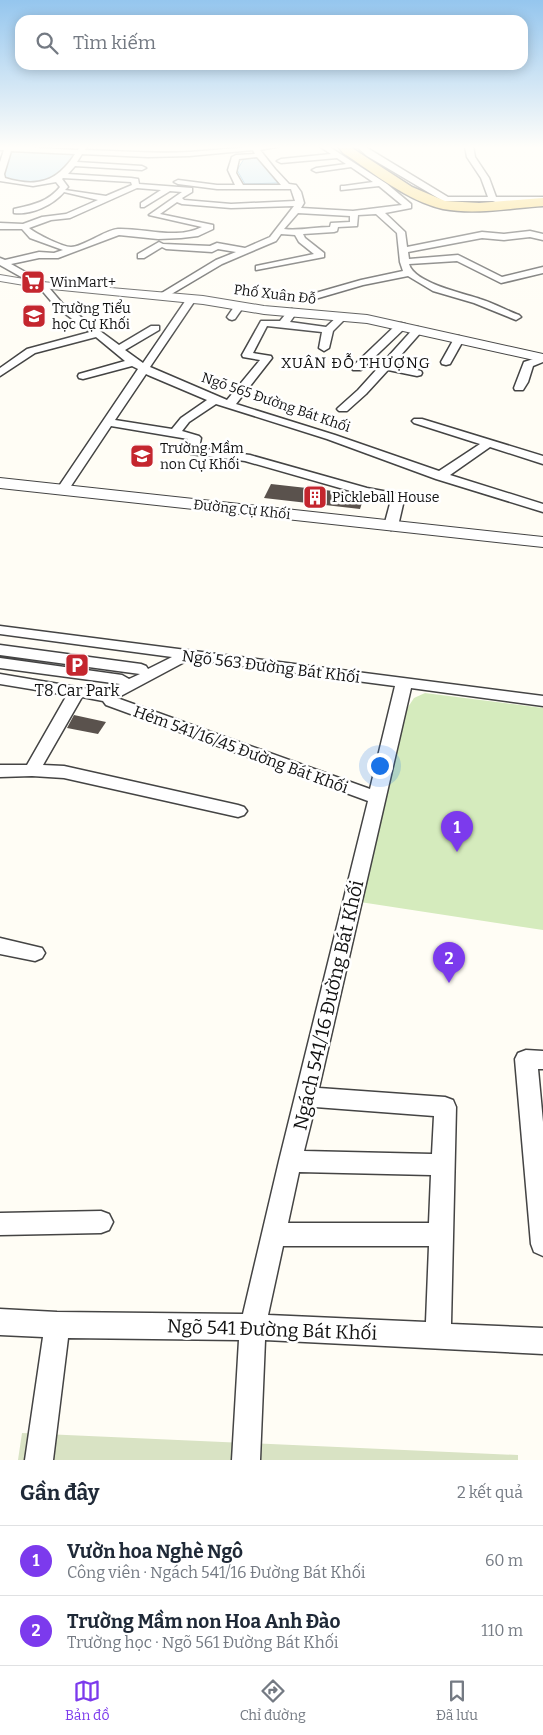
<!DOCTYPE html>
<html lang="vi">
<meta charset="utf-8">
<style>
body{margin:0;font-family:Bitter,serif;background:#f6f6f7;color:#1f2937}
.you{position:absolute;left:379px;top:765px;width:18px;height:18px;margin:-12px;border:4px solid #fff;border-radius:50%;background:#1a73e8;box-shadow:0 0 0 8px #1a73e833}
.badge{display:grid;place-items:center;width:32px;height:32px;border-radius:50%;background:#7c3aed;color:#fff;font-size:16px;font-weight:700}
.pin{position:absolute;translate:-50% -41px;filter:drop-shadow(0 1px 2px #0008)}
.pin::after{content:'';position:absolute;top:26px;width:18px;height:15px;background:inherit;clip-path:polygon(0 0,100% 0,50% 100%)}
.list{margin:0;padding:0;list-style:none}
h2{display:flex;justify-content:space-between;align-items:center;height:65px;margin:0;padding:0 20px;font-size:21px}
h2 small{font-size:16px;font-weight:400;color:#747a83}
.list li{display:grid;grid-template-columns:32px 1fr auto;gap:15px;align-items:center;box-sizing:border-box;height:70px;padding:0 20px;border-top:1px solid #e0e1e3}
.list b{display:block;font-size:19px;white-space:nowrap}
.list p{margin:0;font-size:16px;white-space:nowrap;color:#747a83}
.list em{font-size:16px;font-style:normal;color:#747a83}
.icon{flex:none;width:28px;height:28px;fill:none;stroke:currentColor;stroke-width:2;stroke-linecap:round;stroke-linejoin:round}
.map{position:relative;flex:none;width:543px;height:1460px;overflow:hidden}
.search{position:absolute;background:#fff;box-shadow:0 2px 12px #0003;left:15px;right:15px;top:15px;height:55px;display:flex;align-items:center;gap:12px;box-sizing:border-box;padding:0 18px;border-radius:15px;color:#747a83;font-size:19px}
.sheet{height:205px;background:#fff}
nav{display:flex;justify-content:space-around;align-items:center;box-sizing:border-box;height:70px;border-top:1px solid #e0e1e3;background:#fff;font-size:14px;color:#747a83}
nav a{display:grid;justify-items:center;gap:2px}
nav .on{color:#7c3aed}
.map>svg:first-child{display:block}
.green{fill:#d5ebbd}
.cemetery{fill:#d9e3c4}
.water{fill:#b9e0f7;stroke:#3f96cf}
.building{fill:#5a524d}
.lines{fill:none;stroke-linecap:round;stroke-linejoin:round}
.minor-casing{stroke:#444;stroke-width:3}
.tertiary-casing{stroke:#444;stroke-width:2}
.primary-casing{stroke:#222;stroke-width:3}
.minor{fill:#fff;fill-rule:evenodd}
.tertiary{fill:#fff;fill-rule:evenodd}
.primary{fill:#f9d66b;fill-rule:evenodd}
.labels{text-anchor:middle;stroke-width:5;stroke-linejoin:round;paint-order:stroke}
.far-poi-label{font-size:14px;fill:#111;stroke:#fff;text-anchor:start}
.far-street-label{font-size:14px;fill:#111;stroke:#fff}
.far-neighbourhood-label{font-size:15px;letter-spacing:1px;fill:#111;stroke:#fff}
.street-label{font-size:16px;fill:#111;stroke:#fff}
.poi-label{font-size:16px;fill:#111;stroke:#fff}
.near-street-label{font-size:19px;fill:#111;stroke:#fff}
</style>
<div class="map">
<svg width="543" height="1460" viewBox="0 0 543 1460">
<rect width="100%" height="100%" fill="#fffdf5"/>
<polygon class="green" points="425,693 543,708 543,930 360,902 406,710 414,698"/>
<polygon class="cemetery" points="22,1433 518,1455 518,1460 18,1460"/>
<g class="water">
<path d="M 12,151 L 76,153 C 71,163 65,173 56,178 C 42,185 17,184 4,177 L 3,174 Z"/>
<polygon points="259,158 277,181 278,183 245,184 237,170 244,159"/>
</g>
<g class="building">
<polygon points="271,484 351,493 364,497 360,509 264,498"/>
<polygon points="74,715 106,722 98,734 67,728"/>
</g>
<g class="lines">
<g class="minor-casing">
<g id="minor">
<path d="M 0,146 L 78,150 L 80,146 L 88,146 L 85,150 C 120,151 154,154 189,152 C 220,150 250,146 281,146 L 260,150 L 275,169 L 289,184 L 296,185 L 301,192 L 304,203 L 301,208 L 353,211 L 402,205 L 379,186 L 341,190 L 341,186 L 344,186 L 373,182 L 351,167 L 316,172 L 312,170 L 316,168 L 346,164 L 337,158 L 281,163 L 277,161 L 281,159 L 331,154 L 319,146 L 328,146 L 387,184 L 411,204 L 411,208 L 385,213 L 405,232 L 407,247 L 482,232 L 504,234 L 530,231 L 543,234 L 543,240 L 530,237 L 504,240 L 482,238 L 408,252 L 409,259 L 458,255 L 502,277 L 543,267 L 543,273 L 501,283 L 457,261 L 409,264 C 414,283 463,293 480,299 C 493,303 506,310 519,315 L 521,317 L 516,320 L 474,303 L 433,291 L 408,276 L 363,285 L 315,299 L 312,298 L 312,294 L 361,280 L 403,271 L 400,262 L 397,233 L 376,214 L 358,215 L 357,226 L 338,227 L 337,231 L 334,232 L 303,234 L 305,238 L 324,253 L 324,257 L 256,270 L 256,266 L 314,254 L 299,242 L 295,235 L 281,234 L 276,241 L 222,264 L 163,299 L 158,296 L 160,294 L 216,260 L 236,252 L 218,249 L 212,252 L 166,249 L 162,247 L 144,258 L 138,258 L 138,254 L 159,242 L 163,244 L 210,246 L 217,243 L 245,248 L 270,237 L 294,206 L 231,208 L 182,204 L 177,202 L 160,214 L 213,225 L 213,229 L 198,236 L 181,238 L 158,239 L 119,235 L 58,258 L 39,258 L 11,264 L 45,283 L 62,303 L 119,345 L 151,326 L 159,326 L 159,330 L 125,350 L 143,363 L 188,297 L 194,297 L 196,299 L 150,367 L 227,400 L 260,360 L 243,357 L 242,355 L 261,321 L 280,321 L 289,310 L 292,309 L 297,312 L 290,322 L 326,327 L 339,315 L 345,315 L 345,319 L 333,331 L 329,348 L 324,351 L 319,348 L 322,332 L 267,326 L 253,353 L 271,356 L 272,358 L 236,404 L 335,435 L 439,471 L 480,444 L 414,423 L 412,421 L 414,419 L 422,419 L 543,456 L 543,464 L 490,447 L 450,475 L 543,504 L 543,512 L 436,479 L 327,439 L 216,404 L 189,422 L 182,431 L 199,436 L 201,438 L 199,448 L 250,455 L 367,488 L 399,494 L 404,500 L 398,526 L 391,530 L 384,526 L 391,500 L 361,494 L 245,461 L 191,454 L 186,448 L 188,439 L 111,426 L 67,492 L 59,492 L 57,489 L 138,369 L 132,366 L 83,379 L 79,378 L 78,376 L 79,374 L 125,361 L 96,337 L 35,353 L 0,376 L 0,368 L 27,349 L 90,332 L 56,307 L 39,287 L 0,265 L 0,258 L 5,260 L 39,252 L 54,253 L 63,250 L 30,238 L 22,229 L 0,229 L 0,223 L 23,224 L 42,217 L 66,214 L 98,200 L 64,192 C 53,205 32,215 14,213 L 14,209 C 32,205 48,202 60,187 L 56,182 L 33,186 L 0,181 L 0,162 L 4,150 L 0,150 ZM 253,150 L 255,154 L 236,155 L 232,157 L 228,170 L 235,185 L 217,185 L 178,180 L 174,182 L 178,184 L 217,189 L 291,189 L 295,201 L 231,204 L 184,200 L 182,198 L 192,192 L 192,188 L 139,184 L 138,179 L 131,178 L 68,174 L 75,166 L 142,170 L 146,168 L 142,166 L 77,162 L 82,154 L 148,157 L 189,156 ZM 11,151 L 75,154 C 57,182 37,188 5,178 L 4,174 ZM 257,157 L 281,185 L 243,185 L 236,173 L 239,159 ZM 63,178 L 131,182 L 132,185 L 106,196 L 65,190 L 68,187 L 62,179 ZM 137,188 L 161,190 L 141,203 L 141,207 L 144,207 L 170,191 L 182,192 L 149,215 L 202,227 C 175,240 146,228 118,229 C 105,230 83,247 71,247 C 63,247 36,234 29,228 L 51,220 L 70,218 ZM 298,213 L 350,216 L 350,222 L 331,223 L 330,227 C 314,227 299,231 284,229 ZM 146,374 L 148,375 L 207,400 L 181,418 L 172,429 L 115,420 Z"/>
<polygon points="356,146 364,146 448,197 488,197 481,178 467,157 465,146 473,146 475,157 489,178 496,197 543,197 543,201 508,202 509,204 505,206 493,201 443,201 367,156"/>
<polygon points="239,303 244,306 235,319 232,320 229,319 227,317 236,304"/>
<polygon points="401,323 405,324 405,328 361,370 353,370 352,368 353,366 397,324"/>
<polygon points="418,327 423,330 393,364 421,371 422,373 421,375 417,376 388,370 366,394 347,411 339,411 337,409 339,407 358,390 414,328"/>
<polygon points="459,336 464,339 450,364 446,365 442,364 441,362 455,337"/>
<polygon points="543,356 543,362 533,366 528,382 523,390 515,390 514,388 524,362"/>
<path d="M 0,626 L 543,696 L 543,706 L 411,688 L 319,1088 L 445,1097 L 453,1100 L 456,1107 L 451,1324 L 543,1328 L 543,1354 L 265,1340 L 260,1460 L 232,1460 L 239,1340 L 68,1338 L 53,1460 L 25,1460 L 43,1337 L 0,1335 L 0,1309 L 57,1312 L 243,1314 L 279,1161 L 368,801 L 106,705 L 103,701 L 82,697 L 43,765 L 64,766 L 238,805 L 244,807 L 247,811 L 244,815 L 238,817 L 64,778 L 32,776 L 0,777 L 0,765 L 27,765 L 67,695 L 0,684 L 0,674 L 106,692 L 120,684 L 0,668 L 0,658 L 122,675 L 129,679 L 140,674 L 0,655 L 0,645 L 141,664 L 146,666 L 148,669 L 172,657 L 0,634 ZM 190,659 L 395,686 L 370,789 L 117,698 ZM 315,1107 L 434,1116 L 432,1154 L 304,1151 ZM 299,1172 L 431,1175 L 429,1223 L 288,1223 ZM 283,1246 L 429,1246 L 426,1322 L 268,1315 Z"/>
<polygon points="0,938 42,948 45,953 42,958 35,961 0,954"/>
<polygon points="526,1050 543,1051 543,1069 538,1069 543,1122 543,1256 534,1252 531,1244 515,1059 518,1053"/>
<polygon points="101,1211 109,1214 113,1222 109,1230 101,1233 0,1235 0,1213"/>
</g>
</g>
<g class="tertiary-casing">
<g id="tertiary">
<polygon points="0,275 42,282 203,296 264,306 367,315 543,354 543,362 367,323 264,314 203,304 42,288 0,281"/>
<polygon points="0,478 543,537 543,547 0,488"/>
</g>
</g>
<g class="primary-casing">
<path id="primary" d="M 338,146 L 349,146 L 412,187 L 445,201 L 479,203 L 543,198 L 543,206 C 511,208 476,215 443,209 C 407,201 374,173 343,153 Z"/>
</g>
<use href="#minor" class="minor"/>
<use href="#tertiary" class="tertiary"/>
<use href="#primary" class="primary"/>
</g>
<linearGradient id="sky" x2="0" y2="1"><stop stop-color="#95c6ee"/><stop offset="0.42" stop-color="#fffefa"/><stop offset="1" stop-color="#fffefa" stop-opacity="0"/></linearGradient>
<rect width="543" height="350" fill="url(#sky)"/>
<defs>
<g id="supermarket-square" transform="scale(1.25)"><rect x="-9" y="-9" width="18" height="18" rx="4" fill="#c4262e" stroke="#fff"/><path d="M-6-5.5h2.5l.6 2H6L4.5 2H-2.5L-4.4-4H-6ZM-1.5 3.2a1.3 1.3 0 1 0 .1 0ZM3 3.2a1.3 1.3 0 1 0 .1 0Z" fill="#fff"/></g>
<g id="school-square" transform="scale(1.25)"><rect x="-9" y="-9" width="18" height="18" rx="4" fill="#c4262e" stroke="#fff"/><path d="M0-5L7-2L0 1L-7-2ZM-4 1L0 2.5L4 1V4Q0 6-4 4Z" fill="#fff"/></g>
<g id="building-square" transform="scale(1.25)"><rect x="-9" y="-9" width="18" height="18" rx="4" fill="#c4262e" stroke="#fff"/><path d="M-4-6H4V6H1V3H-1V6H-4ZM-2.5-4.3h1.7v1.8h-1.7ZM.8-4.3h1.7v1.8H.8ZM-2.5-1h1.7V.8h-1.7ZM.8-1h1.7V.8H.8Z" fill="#fff"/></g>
<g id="parking-square" transform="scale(1.25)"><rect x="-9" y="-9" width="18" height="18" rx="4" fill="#c4262e" stroke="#fff"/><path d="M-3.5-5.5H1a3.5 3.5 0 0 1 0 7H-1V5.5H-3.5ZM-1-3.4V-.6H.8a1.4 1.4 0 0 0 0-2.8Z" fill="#fff"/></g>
</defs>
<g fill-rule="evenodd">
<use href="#supermarket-square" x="33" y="282"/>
<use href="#school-square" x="34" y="316"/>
<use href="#school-square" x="142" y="456"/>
<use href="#building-square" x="315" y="497"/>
<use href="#parking-square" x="77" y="665"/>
</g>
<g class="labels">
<g class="far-poi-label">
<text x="50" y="287">WinMart+</text>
<text x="52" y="313">Trường Tiểu<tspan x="52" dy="16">học Cự Khối</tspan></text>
<text x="160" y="453">Trường Mầm<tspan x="160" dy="16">non Cự Khối</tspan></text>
<text x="332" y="502">Pickleball House</text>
</g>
<g class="far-street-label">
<text transform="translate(275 294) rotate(7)" y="5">Phố Xuân Đỗ</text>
<text transform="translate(276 402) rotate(19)" y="5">Ngõ 565 Đường Bát Khối</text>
<text transform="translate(242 509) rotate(6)" y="5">Đường Cự Khối</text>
</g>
<g class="far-neighbourhood-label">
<text x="356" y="368">XUÂN ĐỖ THƯỢNG</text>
</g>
<g class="street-label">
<text transform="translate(271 666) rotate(7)" y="6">Ngõ 563 Đường Bát Khối</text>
<text transform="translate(241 749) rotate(20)" y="6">Hẻm 541/16/45 Đường Bát Khối</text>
</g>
<g class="poi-label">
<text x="77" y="696">T8 Car Park</text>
</g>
<g class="near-street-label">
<text transform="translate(328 1005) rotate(-77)" y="7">Ngách 541/16 Đường Bát Khối</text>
<text transform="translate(272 1329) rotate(2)" y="7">Ngõ 541 Đường Bát Khối</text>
</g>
</g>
</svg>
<div class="you"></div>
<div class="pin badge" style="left:457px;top:852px">1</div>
<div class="pin badge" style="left:449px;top:983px">2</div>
<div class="search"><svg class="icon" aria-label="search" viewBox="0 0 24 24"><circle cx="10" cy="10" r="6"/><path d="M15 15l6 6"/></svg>Tìm kiếm</div>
</div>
<section class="sheet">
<h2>Gần đây<small>2 kết quả</small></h2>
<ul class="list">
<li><span class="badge">1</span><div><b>Vườn hoa Nghè Ngô</b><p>Công viên · Ngách 541/16 Đường Bát Khối</p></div><em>60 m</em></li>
<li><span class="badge">2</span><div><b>Trường Mầm non Hoa Anh Đào</b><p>Trường học · Ngõ 561 Đường Bát Khối</p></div><em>110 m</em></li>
</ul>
</section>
<nav>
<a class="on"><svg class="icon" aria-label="map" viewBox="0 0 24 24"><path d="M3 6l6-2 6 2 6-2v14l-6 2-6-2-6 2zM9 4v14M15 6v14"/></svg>Bản đồ</a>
<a><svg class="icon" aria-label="directions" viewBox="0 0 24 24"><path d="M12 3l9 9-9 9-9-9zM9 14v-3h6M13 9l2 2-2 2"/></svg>Chỉ đường</a>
<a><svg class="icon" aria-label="saved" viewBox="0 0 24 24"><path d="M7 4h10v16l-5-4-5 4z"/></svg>Đã lưu</a>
</nav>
